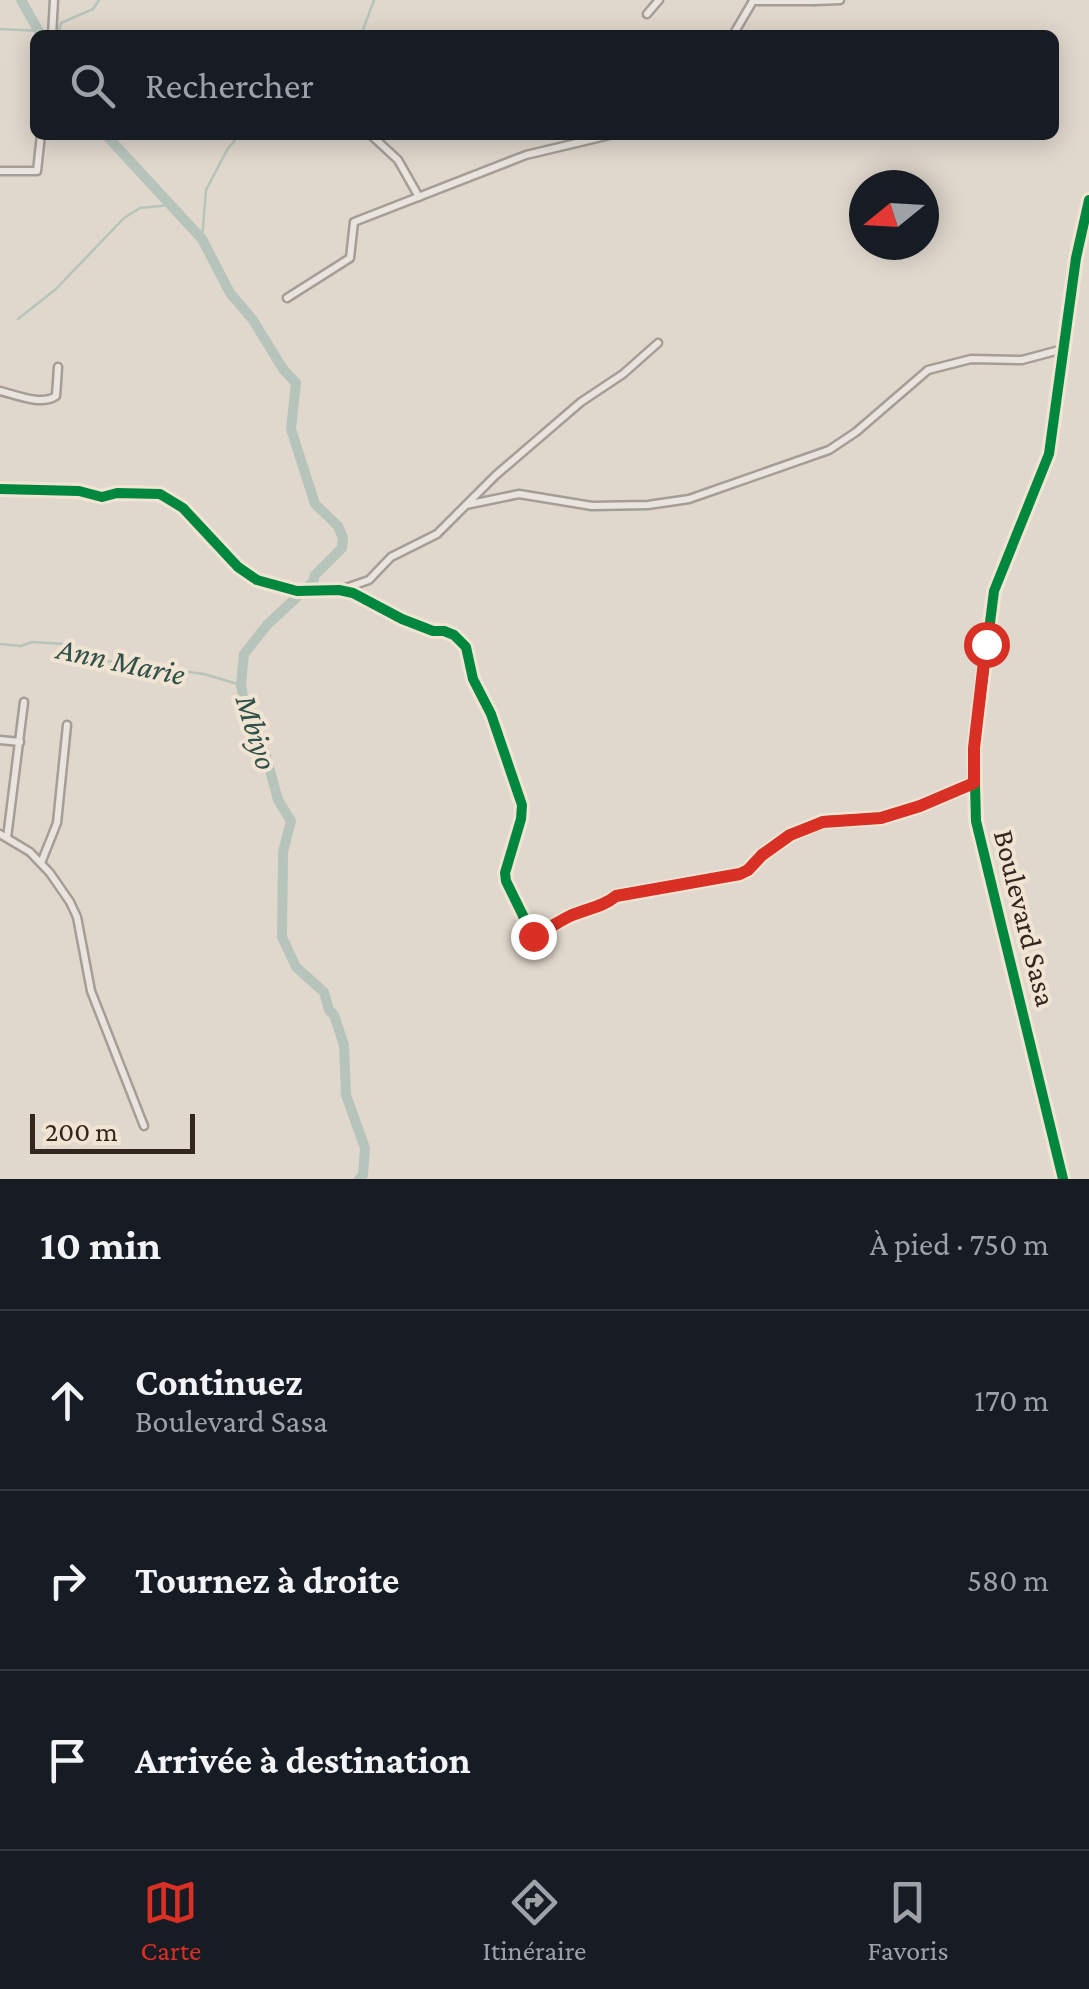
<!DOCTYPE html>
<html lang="fr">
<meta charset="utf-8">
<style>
body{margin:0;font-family:"Crimson Pro",serif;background:#242831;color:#f1f3f6}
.compass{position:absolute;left:849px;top:170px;width:90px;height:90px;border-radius:50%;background:#171b24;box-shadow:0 5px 25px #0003;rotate:252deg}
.scale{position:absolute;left:30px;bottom:25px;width:165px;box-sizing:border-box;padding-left:10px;border:5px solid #33261f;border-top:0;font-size:28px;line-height:35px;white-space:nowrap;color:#33261f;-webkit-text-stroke:8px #f1e4d3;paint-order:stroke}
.stop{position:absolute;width:30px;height:30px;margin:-22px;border:8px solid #d93025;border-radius:50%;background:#fff}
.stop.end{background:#d93025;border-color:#fff;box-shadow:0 2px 10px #0008}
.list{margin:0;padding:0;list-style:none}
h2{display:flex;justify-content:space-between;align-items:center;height:130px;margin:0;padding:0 40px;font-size:42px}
h2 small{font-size:32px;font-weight:400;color:#9ea1a6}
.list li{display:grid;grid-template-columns:65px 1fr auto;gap:30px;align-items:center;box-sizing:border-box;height:180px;padding:0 40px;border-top:2px solid #363941}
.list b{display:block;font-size:38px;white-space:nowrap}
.list p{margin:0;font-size:32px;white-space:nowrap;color:#9ea1a6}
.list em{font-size:32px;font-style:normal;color:#9ea1a6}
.icon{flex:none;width:55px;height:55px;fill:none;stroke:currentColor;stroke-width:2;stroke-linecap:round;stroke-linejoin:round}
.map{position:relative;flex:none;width:1089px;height:1179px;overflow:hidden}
.search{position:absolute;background:#171b24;box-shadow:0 5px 25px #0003;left:30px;right:30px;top:30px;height:110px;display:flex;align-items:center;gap:25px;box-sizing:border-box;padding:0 35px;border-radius:15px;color:#9ea1a6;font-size:38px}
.sheet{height:670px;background:#171b24}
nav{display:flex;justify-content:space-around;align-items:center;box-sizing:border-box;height:140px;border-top:2px solid #363941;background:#171b24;font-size:28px;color:#9ea1a6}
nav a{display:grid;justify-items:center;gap:5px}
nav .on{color:#d93025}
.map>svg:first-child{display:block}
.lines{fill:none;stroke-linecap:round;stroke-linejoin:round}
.stream{stroke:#b7c4bb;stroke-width:2.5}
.river{stroke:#b7c4bb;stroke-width:10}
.street-casing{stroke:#a59e96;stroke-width:11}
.secondary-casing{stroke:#958d86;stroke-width:14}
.street{stroke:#e9e4dd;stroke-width:6}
.secondary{stroke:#e9e4dd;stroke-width:9}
.cycleway-casing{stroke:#f1e4d3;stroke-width:16}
.cycleway{stroke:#00873e;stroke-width:10}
.route{stroke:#d93025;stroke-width:12}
.labels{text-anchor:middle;stroke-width:8;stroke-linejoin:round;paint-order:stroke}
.street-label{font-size:30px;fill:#33261f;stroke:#f1e4d3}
.water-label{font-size:32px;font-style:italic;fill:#30514a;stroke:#f1e4d3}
</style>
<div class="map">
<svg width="1089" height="1179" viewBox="0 0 1089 1179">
<rect width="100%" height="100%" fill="#e0d8cd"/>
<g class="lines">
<g class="stream">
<polyline points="0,29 40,31"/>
<polyline points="58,35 61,23 93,9 99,0"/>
<polyline points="361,35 374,0"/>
<polyline points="202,239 206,190 227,150 239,135"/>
<polyline points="18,319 56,289 124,218 140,208 170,205"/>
<polyline points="0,644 21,646 32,642 65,644 107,661 204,674 241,685"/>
</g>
<g class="river">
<polyline points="21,0 41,35"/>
<polyline points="106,135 202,239 230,293 253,320 283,369 296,383 291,429 315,504 338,526 343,538 342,548 315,575 313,582 267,625 244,654 241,685 246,713 265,752 278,800 291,821 283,852 282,937 296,967 324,992 329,1010 334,1015 344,1045 346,1095 365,1148 363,1175 359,1179"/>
</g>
<g class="street-casing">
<g id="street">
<polyline points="814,1 840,0"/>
<polyline points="647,14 659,0"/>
<polyline points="52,35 54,0"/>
<polyline points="733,35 753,1 814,1"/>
<polyline points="371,135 398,160 419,197"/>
<polyline points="0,171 37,171 41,135"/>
<polyline points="287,298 350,258 354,222 526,155 610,135"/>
<path d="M 0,391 C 17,395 41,406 56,396 L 58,367"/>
<path d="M 0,489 L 79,491 L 102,497 L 117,493 L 160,494 L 183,508 L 238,567 L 257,580 L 297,591 L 339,590 L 353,593 L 402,619 L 433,631 L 444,631 L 454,635 L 466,647 L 473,679 L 491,714 L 522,805 L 521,819 L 505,873 L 506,881 L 533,936 C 546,930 558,922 571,916 C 586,909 603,907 617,896 L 740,874 L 748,870 L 762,855 L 790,835 L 823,821 L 881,818 L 920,806 L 974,783"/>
<polyline points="466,505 519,494 592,506 648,505 689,499 829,450 856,432 928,370 971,359 1022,360 1063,349"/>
<polyline points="340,590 369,580 391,557 437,534 496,475 581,402 623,374 658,343"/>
<polyline points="0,740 20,742"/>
<polyline points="0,834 30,852 50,873 70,902 77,917 91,991 144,1126"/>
<polyline points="7,838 24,702"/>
<polyline points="41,863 57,823 67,725"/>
</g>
</g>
<g class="secondary-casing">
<polyline id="secondary" points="1063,1179 976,821 974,748 994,591 1049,454 1076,258 1089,200"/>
</g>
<use href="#street" class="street"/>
<use href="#secondary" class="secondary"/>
<g class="cycleway-casing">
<g id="cycleway">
<path d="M 0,489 L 79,491 L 102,497 L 117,493 L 160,494 L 183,508 L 238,567 L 257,580 L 297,591 L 339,590 L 353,593 L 402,619 L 433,631 L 444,631 L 454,635 L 466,647 L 473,679 L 491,714 L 522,805 L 521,819 L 505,873 L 506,881 L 533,936 C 546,930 558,922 571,916 C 586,909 603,907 617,896 L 740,874 L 748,870 L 762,855 L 790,835 L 823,821 L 881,818 L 920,806 L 974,783"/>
<polyline points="1063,1179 976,821 974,748 994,591 1049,454 1076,258 1089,200"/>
</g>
</g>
<use href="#cycleway" class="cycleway"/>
</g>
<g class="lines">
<path class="route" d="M 533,936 C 546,930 558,922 570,916 C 586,909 603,907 616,896 L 740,874 L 748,870 L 762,855 L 790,835 L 823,822 L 881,818 L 920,806 L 974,783 L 974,748 L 986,644"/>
</g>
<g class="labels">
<g class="street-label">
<text transform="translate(1025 918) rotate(76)" y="10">Boulevard Sasa</text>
</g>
<g class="water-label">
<text transform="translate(121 661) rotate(12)" y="11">Ann Marie</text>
<text transform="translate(257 732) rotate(73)" y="11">Mbiyo</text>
</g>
</g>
</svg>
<svg class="compass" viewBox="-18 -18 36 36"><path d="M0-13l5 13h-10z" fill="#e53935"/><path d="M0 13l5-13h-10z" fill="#9ea1a6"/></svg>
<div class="scale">200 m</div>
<div class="stop" style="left:986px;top:644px"></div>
<div class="stop end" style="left:533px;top:936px"></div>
<div class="search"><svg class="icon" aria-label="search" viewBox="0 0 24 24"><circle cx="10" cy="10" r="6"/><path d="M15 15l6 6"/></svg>Rechercher</div>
</div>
<section class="sheet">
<h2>10 min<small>À pied · 750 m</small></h2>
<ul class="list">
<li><svg class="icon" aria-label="ahead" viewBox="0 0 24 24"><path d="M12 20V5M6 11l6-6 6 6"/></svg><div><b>Continuez</b><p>Boulevard Sasa</p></div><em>170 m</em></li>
<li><svg class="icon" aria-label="right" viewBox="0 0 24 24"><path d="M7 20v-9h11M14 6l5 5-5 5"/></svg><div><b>Tournez à droite</b></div><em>580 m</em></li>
<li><svg class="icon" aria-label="arrive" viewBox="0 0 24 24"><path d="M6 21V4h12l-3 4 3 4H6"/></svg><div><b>Arrivée à destination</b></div></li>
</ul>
</section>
<nav>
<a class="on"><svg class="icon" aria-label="map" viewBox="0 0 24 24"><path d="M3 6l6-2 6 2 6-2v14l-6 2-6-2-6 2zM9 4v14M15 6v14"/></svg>Carte</a>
<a><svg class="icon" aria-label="directions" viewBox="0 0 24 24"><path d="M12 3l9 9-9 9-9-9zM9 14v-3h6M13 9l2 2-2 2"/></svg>Itinéraire</a>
<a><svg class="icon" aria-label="saved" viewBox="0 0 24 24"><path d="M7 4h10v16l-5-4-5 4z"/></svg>Favoris</a>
</nav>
